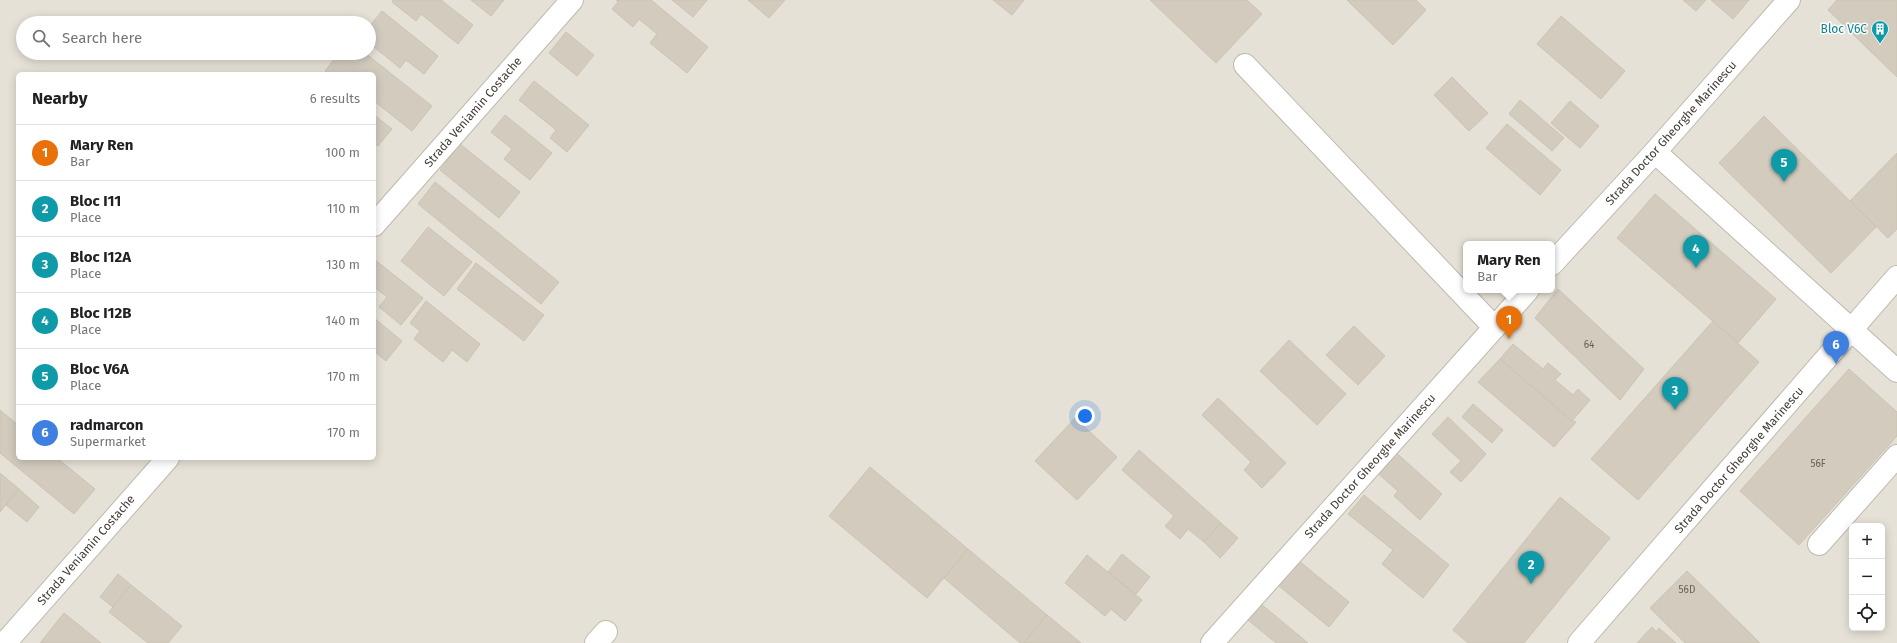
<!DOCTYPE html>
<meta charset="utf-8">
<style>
body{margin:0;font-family:"Fira Sans",sans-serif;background:#f2f2f2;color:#202124}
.controls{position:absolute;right:12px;bottom:12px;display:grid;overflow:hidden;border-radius:6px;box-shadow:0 2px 10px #0003}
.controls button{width:36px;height:36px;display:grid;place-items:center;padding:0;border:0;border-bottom:1px solid #e0e0e0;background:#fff;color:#202124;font:20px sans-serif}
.you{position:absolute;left:1085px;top:416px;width:14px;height:14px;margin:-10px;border:3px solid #fff;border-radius:50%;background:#1a73e8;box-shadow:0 0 0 6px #1a73e833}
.badge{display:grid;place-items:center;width:26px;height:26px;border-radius:50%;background:#ea580c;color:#fff;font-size:13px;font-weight:700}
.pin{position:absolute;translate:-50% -33px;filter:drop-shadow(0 1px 2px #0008)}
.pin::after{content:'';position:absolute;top:21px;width:14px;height:12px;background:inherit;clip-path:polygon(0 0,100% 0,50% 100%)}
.popup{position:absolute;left:1463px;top:241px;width:92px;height:52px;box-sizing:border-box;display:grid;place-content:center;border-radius:6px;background:#fff;filter:drop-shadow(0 1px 3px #0005);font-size:13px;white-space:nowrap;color:#757577}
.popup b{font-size:15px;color:#202124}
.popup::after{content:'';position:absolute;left:50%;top:100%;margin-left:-8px;border:8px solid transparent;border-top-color:#fff}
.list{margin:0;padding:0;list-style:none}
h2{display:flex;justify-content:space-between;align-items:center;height:52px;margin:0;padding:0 16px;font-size:17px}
h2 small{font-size:13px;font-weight:400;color:#757577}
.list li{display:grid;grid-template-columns:26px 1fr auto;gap:12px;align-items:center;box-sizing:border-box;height:56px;padding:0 16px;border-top:1px solid #e0e0e0}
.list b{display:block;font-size:15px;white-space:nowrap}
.list p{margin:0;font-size:13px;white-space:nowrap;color:#757577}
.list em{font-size:13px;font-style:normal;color:#757577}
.icon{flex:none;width:22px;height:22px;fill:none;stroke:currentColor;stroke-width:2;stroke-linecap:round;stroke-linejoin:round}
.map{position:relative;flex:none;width:1897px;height:643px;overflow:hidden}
.search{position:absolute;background:#fff;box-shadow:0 2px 10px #0003;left:16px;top:16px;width:360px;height:44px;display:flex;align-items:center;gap:10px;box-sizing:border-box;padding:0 14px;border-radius:22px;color:#757577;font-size:15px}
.panel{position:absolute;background:#fff;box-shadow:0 2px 10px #0003;left:16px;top:72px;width:360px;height:388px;border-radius:6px}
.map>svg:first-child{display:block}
.residential{fill:#e5e1d6;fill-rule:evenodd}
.building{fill:#d2cbbe;stroke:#ccc3b2}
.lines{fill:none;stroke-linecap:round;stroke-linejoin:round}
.minor-casing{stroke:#bfb9ae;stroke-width:24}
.minor{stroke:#fff;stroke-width:22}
.labels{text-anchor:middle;stroke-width:3;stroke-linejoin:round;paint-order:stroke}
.number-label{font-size:10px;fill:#686259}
.culture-label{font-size:12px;fill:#0d838f;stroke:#fff;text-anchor:end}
.street-label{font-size:12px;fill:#443f37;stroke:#fff}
</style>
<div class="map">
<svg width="1897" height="643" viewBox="0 0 1897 643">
<rect width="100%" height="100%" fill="#f2efe7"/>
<path class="residential" d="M 0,0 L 1897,0 L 1897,643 L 0,643 ZM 23,23 L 369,23 L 369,53 L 23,53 ZM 18,74 L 374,74 L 374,458 L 18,458 ZM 1466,244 L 1552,244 L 1552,290 L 1466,290 ZM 1852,526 L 1882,526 L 1882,628 L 1852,628 Z"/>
<g class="building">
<polygon points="393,0 441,0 473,25 458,44 421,14 416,21 392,2"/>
<polygon points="471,0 504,0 491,16"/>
<polygon points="616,0 651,0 708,47 687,73 650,43 657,34 639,19 633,27 612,9 618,2"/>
<polygon points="672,0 707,0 693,17"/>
<polygon points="748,0 785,0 769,18"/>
<polygon points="993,0 1024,0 1012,15"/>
<polygon points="1150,0 1247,0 1262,14 1216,63"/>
<polygon points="1347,0 1416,0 1426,10 1393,45"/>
<polygon points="1683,0 1706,0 1696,11"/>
<polygon points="1711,0 1749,0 1733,19"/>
<polygon points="1837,0 1897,0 1897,77 1828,10"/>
<polygon points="382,11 438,56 424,74 406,60 400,68 369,43 369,27"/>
<polygon points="1561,16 1625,71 1601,99 1537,44"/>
<polygon points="566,32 594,55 577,76 549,53"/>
<polygon points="339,53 365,53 432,106 412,131 374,101 374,74 329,74 325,71"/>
<polygon points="1452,77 1488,113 1469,131 1434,95"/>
<polygon points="534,81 589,125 567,152 550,138 556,130 519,100"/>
<polygon points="1520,100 1564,138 1552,151 1509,114"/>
<polygon points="1570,101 1599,126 1580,148 1551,123"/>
<polygon points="374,115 392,129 378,146 374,143"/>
<polygon points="505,115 552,153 530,180 504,159 512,149 491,132"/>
<polygon points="1764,116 1876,227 1831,273 1719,163"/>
<polygon points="1507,124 1561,170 1540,195 1486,148"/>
<polygon points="460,144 520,192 499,218 440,170"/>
<polygon points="1897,153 1897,229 1888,238 1850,201"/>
<polygon points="435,182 559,282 541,304 418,204"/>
<polygon points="1655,194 1776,299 1738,343 1617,238"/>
<polygon points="428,227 472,262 444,296 401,261"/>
<polygon points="374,259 423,298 401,325 379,307 387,297 374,287"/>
<polygon points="476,263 544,315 524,341 457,289"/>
<polygon points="1558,289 1644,369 1620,400 1535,318"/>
<polygon points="426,301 480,344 467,362 452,350 443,362 414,339 420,331 410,323"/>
<polygon points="374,318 402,341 386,361 374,351"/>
<polygon points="1713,321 1759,362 1638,500 1591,459"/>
<polygon points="1354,326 1385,356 1358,385 1326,355"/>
<polygon points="1289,340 1346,394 1317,425 1260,371"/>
<polygon points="1513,344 1543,369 1548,363 1561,374 1555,380 1573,395 1578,389 1590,400 1572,421 1500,359"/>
<polygon points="1500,359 1572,421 1576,422 1554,447 1478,382"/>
<polygon points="1849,369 1897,412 1897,436 1799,545 1740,491"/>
<polygon points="1218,398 1286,463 1262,488 1244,470 1251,462 1202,415"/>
<polygon points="1473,404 1503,430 1492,443 1462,417"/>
<polygon points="0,410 18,425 18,458 57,458 95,489 74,514 0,453"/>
<polygon points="1448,417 1486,454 1461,482 1450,472 1461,461 1432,434"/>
<polygon points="1075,418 1117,457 1077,500 1035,461"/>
<polygon points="1392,449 1442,494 1420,520 1394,496 1398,491 1374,470"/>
<polygon points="1139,450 1221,523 1204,542 1188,529 1180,539 1165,526 1174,516 1122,470"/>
<polygon points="870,467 968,549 927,598 829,516"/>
<polygon points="0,473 19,489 0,512"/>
<polygon points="19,489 39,507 27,522 6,505"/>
<polygon points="1364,495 1449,565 1423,598 1382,564 1393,550 1348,514"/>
<polygon points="1560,497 1610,538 1524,643 1468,643 1453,630"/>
<polygon points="1221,523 1238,538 1220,558 1204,542"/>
<polygon points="968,549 1047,615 1024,643 1020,643 944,578"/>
<polygon points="1122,554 1150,577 1136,594 1108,572"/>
<polygon points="1087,555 1142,600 1125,621 1111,609 1105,616 1065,583"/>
<polygon points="1299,561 1349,602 1329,627 1279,586"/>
<polygon points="1687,571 1760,643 1685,643 1650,608"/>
<polygon points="118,574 131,585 113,607 100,597"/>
<polygon points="131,585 182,626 168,643 148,643 109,612"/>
<polygon points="1261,604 1308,643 1276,643 1248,620"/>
<polygon points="64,613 101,643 40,643"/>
<polygon points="1047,615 1081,643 1024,643"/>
<polygon points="1652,627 1656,632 1659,628 1676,643 1637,643"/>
</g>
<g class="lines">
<g class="minor-casing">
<g id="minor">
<polyline points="1245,65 1494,327"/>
<polyline points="1655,152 1897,371"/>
<polyline points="374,225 572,0"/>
<polyline points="1552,264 1655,152 1789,0"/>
<polyline points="1819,544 1897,456"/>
<polyline points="5,643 168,458"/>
<polyline points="596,643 606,632"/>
<polyline points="1212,643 1528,290"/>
<polyline points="1579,643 1897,277"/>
</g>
</g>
<use href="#minor" class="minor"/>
</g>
<defs>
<g id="building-pin" transform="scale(0.9)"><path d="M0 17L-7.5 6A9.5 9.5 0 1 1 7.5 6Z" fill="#0f9aa8" stroke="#fff"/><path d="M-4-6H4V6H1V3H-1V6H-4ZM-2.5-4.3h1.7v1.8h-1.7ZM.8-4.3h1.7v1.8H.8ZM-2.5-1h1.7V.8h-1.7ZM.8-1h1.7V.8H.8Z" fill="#fff"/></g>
</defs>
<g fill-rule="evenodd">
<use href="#building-pin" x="1880" y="29"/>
</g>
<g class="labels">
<g class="number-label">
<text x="1589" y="348">64</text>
<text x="1818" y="467">56F</text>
<text x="1687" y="593">56D</text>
</g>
<g class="culture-label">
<text x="1867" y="33">Bloc V6C</text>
</g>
<g class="street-label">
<text transform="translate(473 112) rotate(-49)" y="4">Strada Veniamin Costache</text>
<text transform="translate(1671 133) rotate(-48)" y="4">Strada Doctor Gheorghe Marinescu</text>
<text transform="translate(1739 460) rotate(-49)" y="4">Strada Doctor Gheorghe Marinescu</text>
<text transform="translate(1370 466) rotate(-48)" y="4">Strada Doctor Gheorghe Marinescu</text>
<text transform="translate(86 550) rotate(-49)" y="4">Strada Veniamin Costache</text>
</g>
</g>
</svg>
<div class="controls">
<button>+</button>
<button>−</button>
<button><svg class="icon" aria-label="locate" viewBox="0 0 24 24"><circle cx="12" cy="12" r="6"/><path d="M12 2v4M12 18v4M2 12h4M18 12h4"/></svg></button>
</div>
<div class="you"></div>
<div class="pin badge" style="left:1509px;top:339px;background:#e8710a">1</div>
<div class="popup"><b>Mary Ren</b>Bar</div>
<div class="pin badge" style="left:1531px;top:584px;background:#0f9aa8">2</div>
<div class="pin badge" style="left:1675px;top:410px;background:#0f9aa8">3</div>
<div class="pin badge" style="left:1696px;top:268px;background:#0f9aa8">4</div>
<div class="pin badge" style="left:1784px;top:182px;background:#0f9aa8">5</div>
<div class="pin badge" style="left:1836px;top:364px;background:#3f7fe0">6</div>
<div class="search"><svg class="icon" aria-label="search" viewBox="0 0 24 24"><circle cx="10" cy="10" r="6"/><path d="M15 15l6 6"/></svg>Search here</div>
<section class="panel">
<h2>Nearby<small>6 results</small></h2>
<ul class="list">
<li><span class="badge" style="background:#e8710a">1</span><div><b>Mary Ren</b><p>Bar</p></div><em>100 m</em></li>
<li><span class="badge" style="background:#0f9aa8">2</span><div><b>Bloc I11</b><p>Place</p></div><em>110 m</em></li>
<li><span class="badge" style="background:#0f9aa8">3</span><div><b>Bloc I12A</b><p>Place</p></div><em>130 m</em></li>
<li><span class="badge" style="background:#0f9aa8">4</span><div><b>Bloc I12B</b><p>Place</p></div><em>140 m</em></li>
<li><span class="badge" style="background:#0f9aa8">5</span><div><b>Bloc V6A</b><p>Place</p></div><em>170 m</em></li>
<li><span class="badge" style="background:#3f7fe0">6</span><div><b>radmarcon</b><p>Supermarket</p></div><em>170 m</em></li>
</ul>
</section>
</div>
